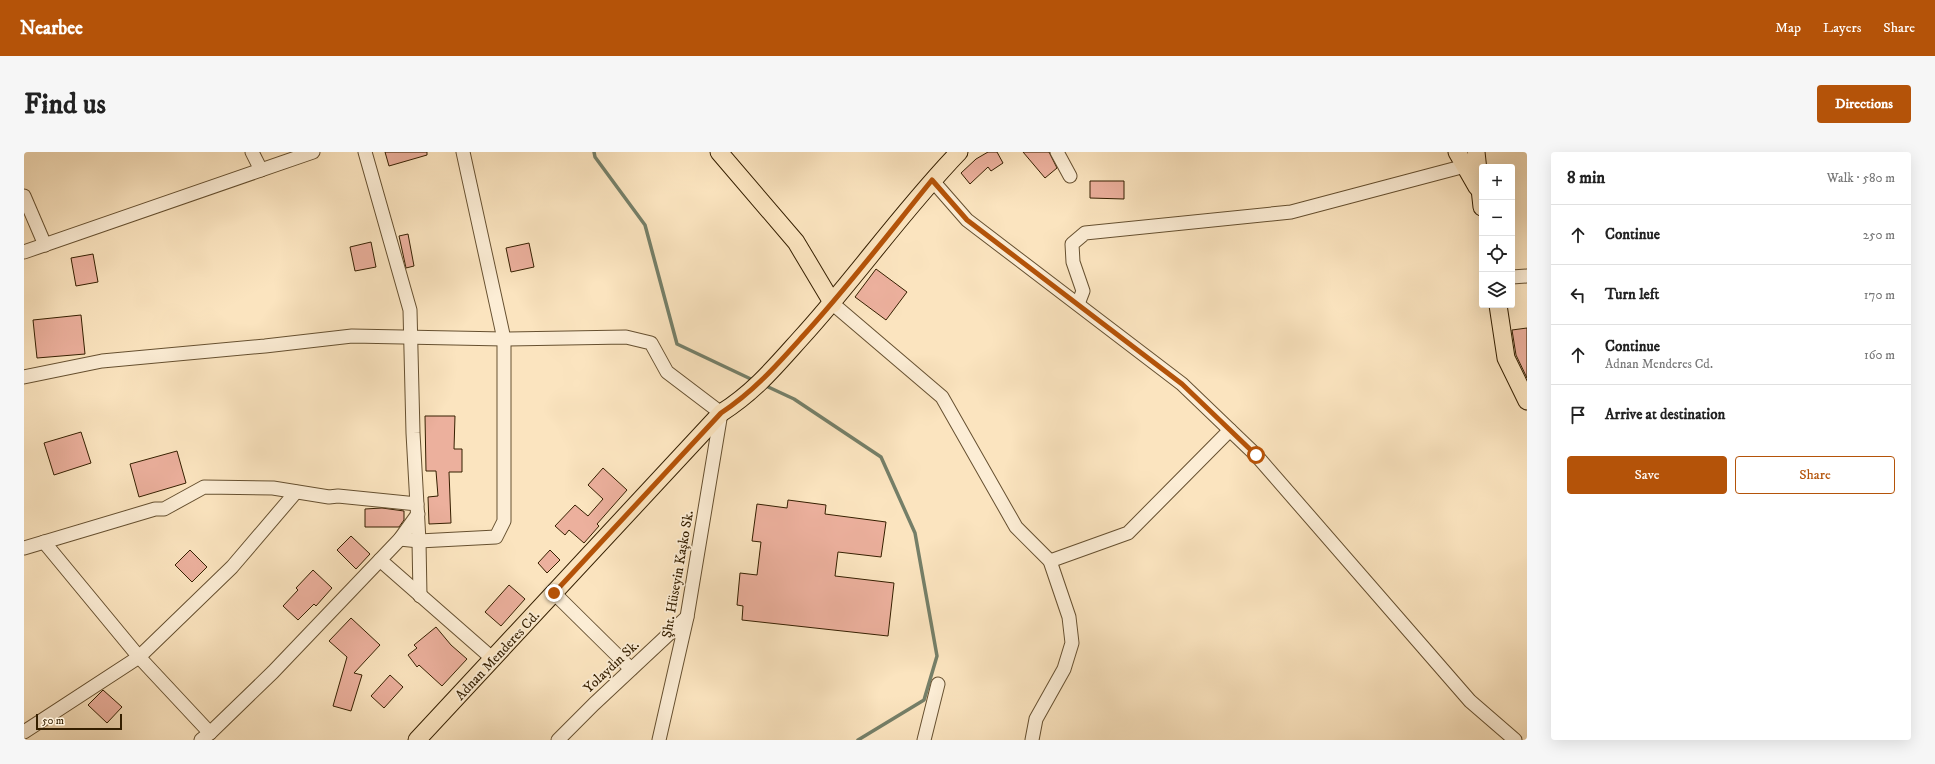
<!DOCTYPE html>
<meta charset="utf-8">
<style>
body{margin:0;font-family:"IM FELL DW Pica",serif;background:#f6f6f6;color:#222}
.controls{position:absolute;right:12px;top:12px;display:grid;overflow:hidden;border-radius:4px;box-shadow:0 4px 16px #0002}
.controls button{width:36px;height:36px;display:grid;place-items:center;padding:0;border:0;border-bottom:1px solid #e0e0e0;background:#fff;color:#222;font:20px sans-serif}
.scale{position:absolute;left:12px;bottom:10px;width:86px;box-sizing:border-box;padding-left:4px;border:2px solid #351f00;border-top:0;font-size:11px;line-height:14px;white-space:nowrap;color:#351f00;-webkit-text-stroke:3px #fcedd5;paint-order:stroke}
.stop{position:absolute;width:12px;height:12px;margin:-9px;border:3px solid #b45309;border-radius:50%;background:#fff}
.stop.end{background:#b45309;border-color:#fff;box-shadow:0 1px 4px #0008}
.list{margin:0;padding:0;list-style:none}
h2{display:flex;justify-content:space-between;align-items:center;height:52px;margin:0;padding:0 16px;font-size:17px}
h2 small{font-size:13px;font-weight:400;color:#767676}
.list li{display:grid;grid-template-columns:26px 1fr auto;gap:12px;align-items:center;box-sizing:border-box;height:60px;padding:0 16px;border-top:1px solid #e0e0e0}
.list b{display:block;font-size:15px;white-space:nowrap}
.list p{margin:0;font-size:13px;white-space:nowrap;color:#767676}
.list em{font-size:13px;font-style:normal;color:#767676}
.actions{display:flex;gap:8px;padding:12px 16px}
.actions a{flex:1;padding:9px 0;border:1px solid #b45309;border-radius:4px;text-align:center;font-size:14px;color:#b45309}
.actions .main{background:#b45309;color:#fff}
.icon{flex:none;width:22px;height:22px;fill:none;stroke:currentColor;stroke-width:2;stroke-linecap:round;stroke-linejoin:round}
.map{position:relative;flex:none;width:1503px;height:588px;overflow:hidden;border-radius:4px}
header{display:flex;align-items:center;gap:24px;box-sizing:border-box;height:56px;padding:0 20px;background:#b45309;color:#fff}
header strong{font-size:19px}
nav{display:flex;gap:22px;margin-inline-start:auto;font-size:14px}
.intro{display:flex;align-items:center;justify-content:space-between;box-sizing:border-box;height:96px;padding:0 24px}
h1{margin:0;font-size:28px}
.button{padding:10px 18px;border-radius:4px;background:#b45309;color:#fff;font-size:14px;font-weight:700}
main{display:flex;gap:24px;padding:0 24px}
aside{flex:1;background:#fff;border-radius:4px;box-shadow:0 4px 16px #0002}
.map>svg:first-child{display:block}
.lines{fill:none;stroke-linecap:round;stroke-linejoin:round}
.stream{stroke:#757f68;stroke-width:3.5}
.building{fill:#ecb09d;stroke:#351f00}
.minor-casing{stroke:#665030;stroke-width:15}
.major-casing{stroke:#351f00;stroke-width:19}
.minor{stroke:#fcedd5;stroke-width:13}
.major{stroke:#fbe4bf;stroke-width:17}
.route{stroke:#b45309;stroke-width:5}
.labels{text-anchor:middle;stroke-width:3.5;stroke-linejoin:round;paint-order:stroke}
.street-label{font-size:14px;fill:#351f00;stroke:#fcedd5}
</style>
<header>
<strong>Nearbee</strong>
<nav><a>Map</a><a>Layers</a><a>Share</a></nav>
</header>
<div class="intro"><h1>Find us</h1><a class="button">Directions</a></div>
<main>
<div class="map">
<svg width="1503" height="588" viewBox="0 0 1503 588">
<rect width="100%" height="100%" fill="#fbe4bf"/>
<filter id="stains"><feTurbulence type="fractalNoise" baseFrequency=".005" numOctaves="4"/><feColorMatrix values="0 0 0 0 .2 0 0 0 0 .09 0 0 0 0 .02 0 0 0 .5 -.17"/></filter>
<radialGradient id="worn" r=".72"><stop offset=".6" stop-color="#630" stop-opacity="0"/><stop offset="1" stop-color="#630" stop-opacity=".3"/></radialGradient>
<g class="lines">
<g class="stream">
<polyline points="570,0 571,5 621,73 653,192 731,229"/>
<polyline points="740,233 770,247 857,305 891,381 913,504 900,548 834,588"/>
</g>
</g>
<g class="building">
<polygon points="361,0 403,0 403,3 365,14"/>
<polygon points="964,0 973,0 979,11 967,19 964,15 946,32 937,21 952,7"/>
<polygon points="999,0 1025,0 1033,16 1021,26"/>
<polygon points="1066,29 1100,29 1100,47 1066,46"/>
<polygon points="384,82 390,114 382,116 375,84"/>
<polygon points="347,90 352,115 331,119 326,95"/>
<polygon points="505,91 510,115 487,120 482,96"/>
<polygon points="69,102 74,130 52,134 47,106"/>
<polygon points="852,117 883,140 862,168 831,145"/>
<polygon points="57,163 61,202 13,206 9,168"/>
<polygon points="1503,176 1503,226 1492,203 1488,178"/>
<polygon points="401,264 431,264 430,297 438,297 438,320 425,320 427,371 405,372 404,345 414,344 412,319 402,319"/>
<polygon points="57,280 67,311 30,323 20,291"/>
<polygon points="153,299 162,331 115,345 106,312"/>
<polygon points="579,316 603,338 573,372 575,374 560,391 545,378 541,383 531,374 551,353 564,364 579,347 564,333"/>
<polygon points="764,348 802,353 801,362 862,370 857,405 814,400 811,424 870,431 864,484 718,468 719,454 713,453 716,421 733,423 737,390 728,389 733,352 763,356"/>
<polygon points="358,356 380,359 380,368 375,375 341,375 341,357"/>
<polygon points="327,384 346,402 332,417 313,398"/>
<polygon points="166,398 183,415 168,430 151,413"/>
<polygon points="526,398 536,408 523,421 514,411"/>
<polygon points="289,418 308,436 292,454 290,452 274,468 259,454 274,438 272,436"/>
<polygon points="485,433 501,447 477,474 461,460"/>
<polygon points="327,466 356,493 330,521 338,523 327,559 309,554 323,505 305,489"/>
<polygon points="412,475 427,493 443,507 418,534 395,513 393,515 384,503 393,496 390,493"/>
<polygon points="366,523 379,535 360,556 347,544"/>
<polygon points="79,538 98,555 83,571 64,553"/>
</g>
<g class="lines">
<g class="minor-casing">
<g id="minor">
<polyline points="228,0 237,18"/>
<polyline points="341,0 386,158 389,281 395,389 396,444"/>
<polyline points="1033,0 1046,24"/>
<polyline points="908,28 943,68 1158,232 1232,303 1446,549 1491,588"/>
<polyline points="0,44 21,93"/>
<polyline points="0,100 289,0"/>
<polyline points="1488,125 1503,124"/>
<polyline points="809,152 918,245 992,375 1026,409 1045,465 1048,491 1040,517 1012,567 1008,588"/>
<polyline points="1054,152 1059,139 1049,110 1048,92 1061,81 1267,60 1441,14"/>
<polyline points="0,225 78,209 241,194 328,184 480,187 602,185 627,191 643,220 697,261 663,465 635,588"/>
<polyline points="376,387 395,389 472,385 480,369 480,187 439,0"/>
<polyline points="20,390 115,505 186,581"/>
<polyline points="0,396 131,357 140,357 180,335 249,336 305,345 314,344 393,352"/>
<polyline points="356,408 469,507"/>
<polyline points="1026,409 1104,381 1206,278"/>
<polyline points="530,441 607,517"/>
<polyline points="0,580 115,505 208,415 272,340"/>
<polyline points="177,588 186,581 249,520 356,408 376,387 394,362"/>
<polyline points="534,588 570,552 663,465"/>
<polyline points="900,588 914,532"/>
</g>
</g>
<g class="major-casing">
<g id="major">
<polyline points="695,0 772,90 809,152"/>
<polyline points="1433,0 1453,35"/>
<polyline points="1452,0 1458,55"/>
<polyline points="1474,153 1482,206 1503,249"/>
<path d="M 393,588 L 697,261 C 730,240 750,216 776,187 C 831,127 878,59 935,0"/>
</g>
</g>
<use href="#minor" class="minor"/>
<use href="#major" class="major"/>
</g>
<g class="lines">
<path class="route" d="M 530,441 L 697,261 C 730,239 752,214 778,185 C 824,135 865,81 908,28 L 943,68 L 1158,232 L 1232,303"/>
</g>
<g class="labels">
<g class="street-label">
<text transform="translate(653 422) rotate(-80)" y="5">Şht. Hüseyin Kaşko Sk.</text>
<text transform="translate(473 503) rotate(-47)" y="5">Adnan Menderes Cd.</text>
<text transform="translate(587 514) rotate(-43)" y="5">Yolaydın Sk.</text>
</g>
</g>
<rect width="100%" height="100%" filter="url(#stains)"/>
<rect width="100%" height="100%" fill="url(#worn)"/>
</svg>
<div class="controls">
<button>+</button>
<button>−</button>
<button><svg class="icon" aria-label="locate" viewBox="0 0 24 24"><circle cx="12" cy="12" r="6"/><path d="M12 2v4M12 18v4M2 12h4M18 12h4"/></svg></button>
<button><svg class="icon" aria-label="layers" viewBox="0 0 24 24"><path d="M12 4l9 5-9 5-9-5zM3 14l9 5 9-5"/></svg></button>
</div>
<div class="scale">50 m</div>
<div class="stop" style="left:1232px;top:303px"></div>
<div class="stop end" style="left:530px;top:441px"></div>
</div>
<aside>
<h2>8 min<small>Walk · 580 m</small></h2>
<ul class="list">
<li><svg class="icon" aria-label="ahead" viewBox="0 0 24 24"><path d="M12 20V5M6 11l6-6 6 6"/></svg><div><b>Continue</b></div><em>250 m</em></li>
<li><svg class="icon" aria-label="left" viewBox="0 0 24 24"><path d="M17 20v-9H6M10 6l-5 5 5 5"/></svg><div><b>Turn left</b></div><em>170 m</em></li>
<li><svg class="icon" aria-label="ahead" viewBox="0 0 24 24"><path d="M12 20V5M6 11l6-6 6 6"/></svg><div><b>Continue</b><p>Adnan Menderes Cd.</p></div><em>160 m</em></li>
<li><svg class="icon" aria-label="arrive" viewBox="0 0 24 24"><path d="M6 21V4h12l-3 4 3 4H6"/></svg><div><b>Arrive at destination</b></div></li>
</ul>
<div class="actions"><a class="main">Save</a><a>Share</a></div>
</aside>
</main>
